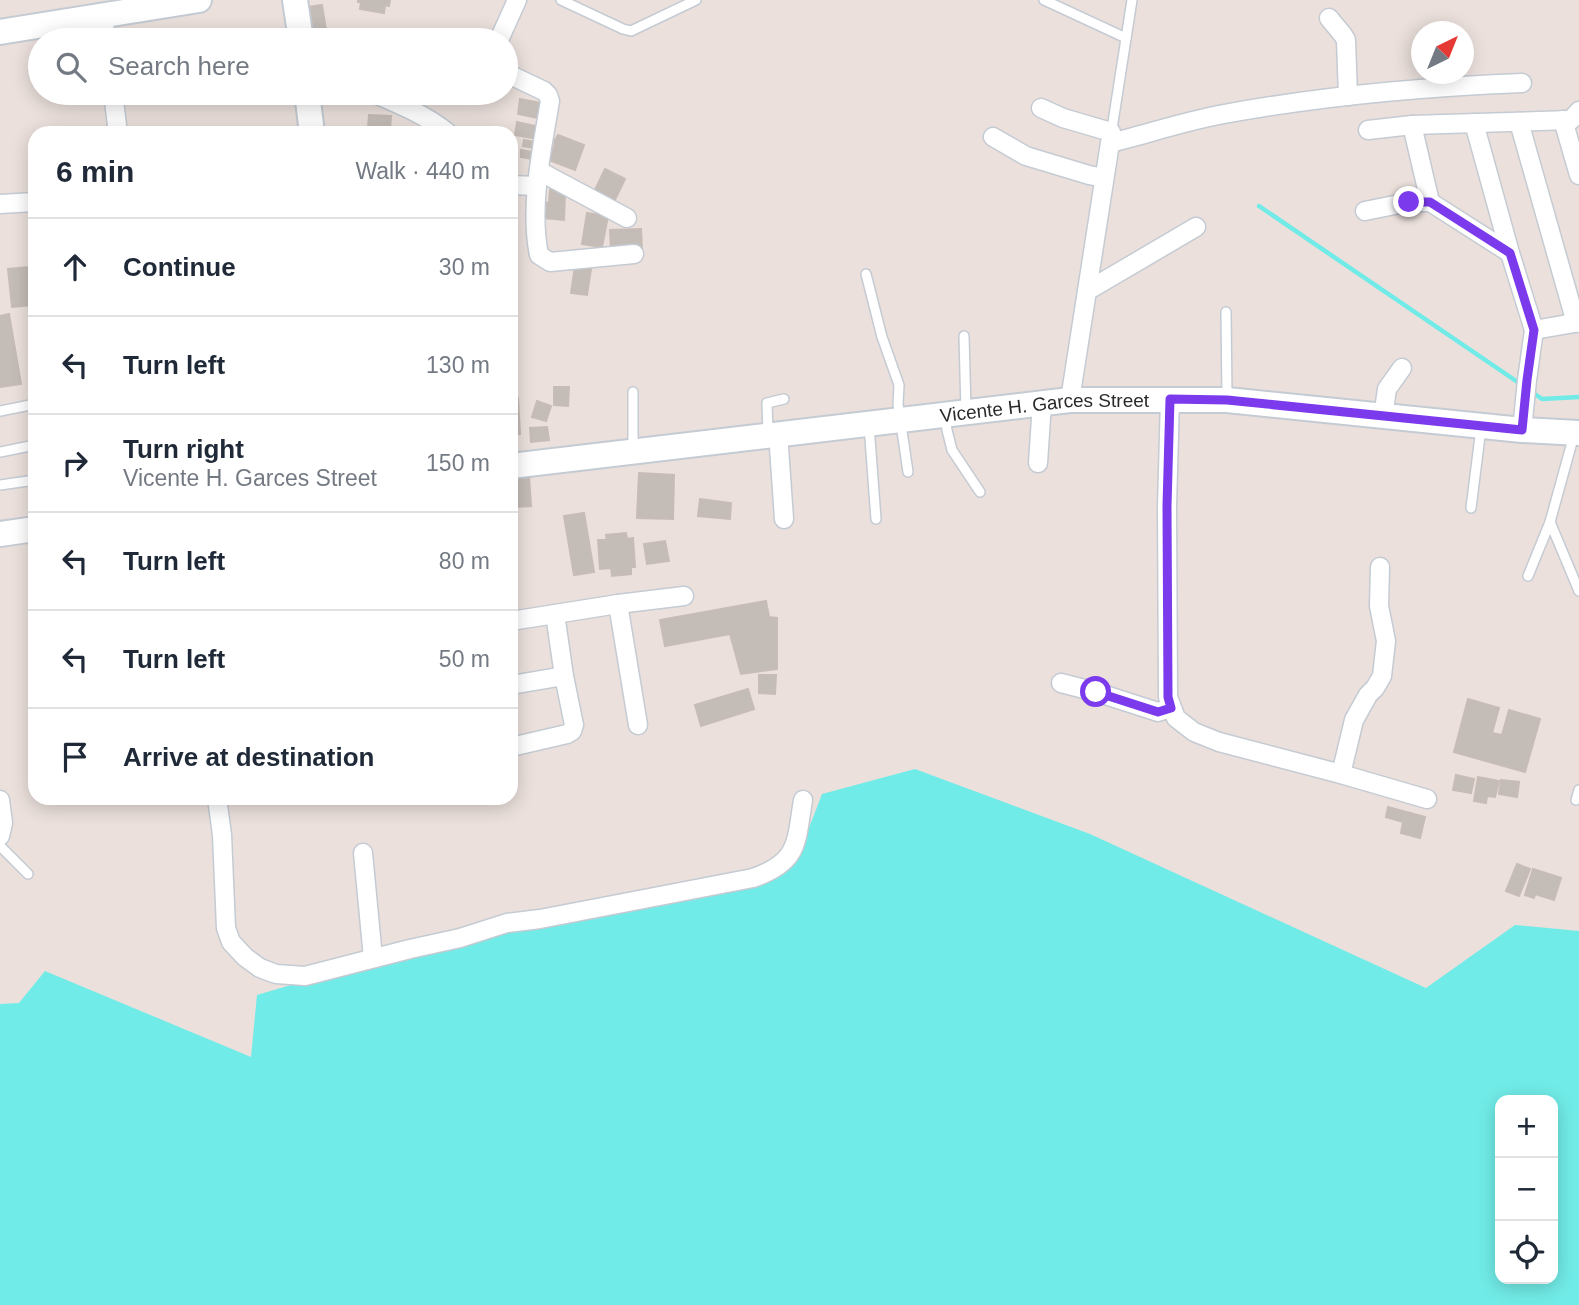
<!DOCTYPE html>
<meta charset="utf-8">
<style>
body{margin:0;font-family:Arial,sans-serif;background:#f2f2f3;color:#1f2937}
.controls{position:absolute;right:21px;bottom:21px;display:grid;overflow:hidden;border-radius:14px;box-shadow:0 4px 18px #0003}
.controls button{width:63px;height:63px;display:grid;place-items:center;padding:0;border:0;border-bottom:2px solid #e0e1e3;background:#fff;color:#1f2937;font:35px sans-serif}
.compass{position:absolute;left:1411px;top:21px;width:63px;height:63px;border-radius:50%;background:#fff;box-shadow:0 4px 18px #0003;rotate:43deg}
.stop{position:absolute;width:21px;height:21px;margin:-16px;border:5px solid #7c3aed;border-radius:50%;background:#fff}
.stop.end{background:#7c3aed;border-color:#fff;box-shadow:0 2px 7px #0008}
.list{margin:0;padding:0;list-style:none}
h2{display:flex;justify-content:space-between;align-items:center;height:91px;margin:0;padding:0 28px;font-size:30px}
h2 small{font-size:23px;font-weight:400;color:#747a83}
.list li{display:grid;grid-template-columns:46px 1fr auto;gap:21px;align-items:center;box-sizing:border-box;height:98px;padding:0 28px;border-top:2px solid #e0e1e3}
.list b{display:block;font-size:26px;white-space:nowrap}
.list p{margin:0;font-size:23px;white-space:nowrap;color:#747a83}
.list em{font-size:23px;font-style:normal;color:#747a83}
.icon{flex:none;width:38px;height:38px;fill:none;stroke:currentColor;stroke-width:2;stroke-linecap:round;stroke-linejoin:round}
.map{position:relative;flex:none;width:1579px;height:1305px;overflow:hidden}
.search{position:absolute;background:#fff;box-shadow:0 4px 18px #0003;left:28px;top:28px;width:490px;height:77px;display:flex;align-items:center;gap:18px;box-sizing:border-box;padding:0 24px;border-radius:38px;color:#747a83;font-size:26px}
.panel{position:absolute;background:#fff;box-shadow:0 4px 18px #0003;left:28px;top:126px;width:490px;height:679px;border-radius:21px}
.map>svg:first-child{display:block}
.water{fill:#71ebe7;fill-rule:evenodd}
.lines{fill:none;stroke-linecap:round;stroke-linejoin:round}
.stream{stroke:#71ebe7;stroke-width:4.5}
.building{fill:#c4bcb7;stroke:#c7bcb6;stroke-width:2}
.lane-casing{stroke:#c4cbd3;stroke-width:12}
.street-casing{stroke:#c4cbd3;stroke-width:21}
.secondary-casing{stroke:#c4cbd3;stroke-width:28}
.lane{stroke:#fff;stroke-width:9}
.street{stroke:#fff;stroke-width:18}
.secondary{stroke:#fff;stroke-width:24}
.route{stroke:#7c3aed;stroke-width:9}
.labels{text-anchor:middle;stroke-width:7;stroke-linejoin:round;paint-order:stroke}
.street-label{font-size:19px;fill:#2a2a2a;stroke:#fff}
</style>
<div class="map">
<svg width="1579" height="1305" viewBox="0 0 1579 1305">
<rect width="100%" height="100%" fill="#ebe0dc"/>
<path class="water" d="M 915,769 L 1090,834 L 1426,988 L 1515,925 L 1579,931 L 1579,1305 L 0,1305 L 0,1004 L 19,1003 L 45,971 L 251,1057 L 257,995 L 406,951 L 470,944 L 514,924 L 706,890 L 799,854 L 822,794 ZM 1500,1100 L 1553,1100 L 1553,1279 L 1500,1279 Z"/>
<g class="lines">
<g class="stream">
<polyline points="1259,206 1519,383"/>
<polyline points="1532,392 1542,399 1579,397"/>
</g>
</g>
<g class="building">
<polygon points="358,0 390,0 389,6 385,5 384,13 360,9 361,2 358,2"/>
<polygon points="322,5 326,30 311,32 308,7"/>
<polygon points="520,99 541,103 538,118 518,114"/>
<polygon points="369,115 391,116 390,130 368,128"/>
<polygon points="517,122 540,127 538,139 515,135"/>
<polygon points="558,135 584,145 575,170 549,160 549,154 554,148 555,140"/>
<polygon points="524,140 536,142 534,148 523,146"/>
<polygon points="521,150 533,152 532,159 521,157"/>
<polygon points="605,169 625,179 614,202 594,192"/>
<polygon points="550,190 565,193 564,220 544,218 545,202 549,203"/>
<polygon points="587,213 608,216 602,247 582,244"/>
<polygon points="641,229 642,250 611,251 610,230"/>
<polygon points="575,266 591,269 587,295 571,293"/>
<polygon points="29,267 33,305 12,307 8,269"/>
<polygon points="9,314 21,384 0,387 0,316"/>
<polygon points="554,387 569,387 568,406 554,405"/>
<polygon points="518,398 520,434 511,435 511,399"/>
<polygon points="537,401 551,406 546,421 532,417"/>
<polygon points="547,427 549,440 531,442 530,428"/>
<polygon points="639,473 674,475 673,519 637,518"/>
<polygon points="529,477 531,506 514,507 512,479"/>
<polygon points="700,499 731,503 730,519 698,516"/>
<polygon points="584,513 594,572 574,575 564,516"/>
<polygon points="626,533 627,539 633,538 635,567 631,567 631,574 612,576 611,568 600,569 598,540 607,540 606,535"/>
<polygon points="665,541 669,561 647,564 644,544"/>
<polygon points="766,601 769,617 777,618 777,669 741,674 730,634 665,646 660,620"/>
<polygon points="759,675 776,675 775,694 759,693"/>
<polygon points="748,689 754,709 701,726 695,705"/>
<polygon points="1468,699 1499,708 1492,733 1502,735 1509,710 1540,719 1525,772 1454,752"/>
<polygon points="1456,775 1474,779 1471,793 1453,790"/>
<polygon points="1478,777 1499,781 1495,797 1487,796 1486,803 1474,801"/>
<polygon points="1501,780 1519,782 1517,797 1499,794"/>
<polygon points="1388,807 1425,817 1420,838 1401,833 1403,822 1386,817"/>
<polygon points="1517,864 1530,869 1519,896 1506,891"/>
<polygon points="1533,869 1561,878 1554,900 1535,894 1534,898 1525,895"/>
</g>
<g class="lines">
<g class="lane-casing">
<g id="lane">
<polyline points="561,0 623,29 631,31 696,0"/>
<polyline points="1044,0 1126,38"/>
<polyline points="1111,135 1132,0"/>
<polyline points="866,274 882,337 899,385 898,404 908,472"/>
<polyline points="1226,312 1227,397"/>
<polyline points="964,336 966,411"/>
<polyline points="0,411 35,404"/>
<polyline points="945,415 947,430 952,450 980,492"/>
<polyline points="869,425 876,519"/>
<polyline points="768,433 767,403 784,399"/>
<polyline points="633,449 633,392"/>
<polyline points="0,452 35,445"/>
<polyline points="0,485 35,480"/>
<polyline points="1471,508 1481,428"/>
<polyline points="1550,522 1579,591"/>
<polyline points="1528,576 1550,522 1574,435"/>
<polyline points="1576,800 1579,790"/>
<polyline points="0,846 28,874"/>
</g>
</g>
<g class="street-casing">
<g id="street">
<polyline points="103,16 106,40"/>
<polyline points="1329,18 1343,35 1346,40 1348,96"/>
<polyline points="499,40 517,0"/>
<path d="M 506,73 L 544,91 L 548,95 L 550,101 C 542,149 529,206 539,255 L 550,262 L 634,254"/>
<polyline points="113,93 118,133"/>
<path d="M 373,93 C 399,104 426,115 448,133"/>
<polyline points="1041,108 1063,118 1111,132"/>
<polyline points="1563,120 1579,175"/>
<polyline points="1519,122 1576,323"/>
<polyline points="1474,123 1510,253 1534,330 1527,380 1522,430"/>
<polyline points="1412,125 1430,202"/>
<polyline points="1368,130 1412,125 1571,120 1579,111"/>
<polyline points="993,137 1026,156 1089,175 1104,178"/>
<polyline points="539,171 627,218"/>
<polyline points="511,185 537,186"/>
<polyline points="0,204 35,202"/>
<polyline points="1365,211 1409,202 1430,202 1510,253"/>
<polyline points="1087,291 1196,227"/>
<polyline points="1534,330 1579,322"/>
<polyline points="1170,399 1167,506 1168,697 1176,718 1194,732 1219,742 1341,774"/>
<path d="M 1070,400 L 1110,143 C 1147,134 1185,121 1224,114 C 1322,96 1422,87 1522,83"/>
<polyline points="1383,417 1387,389 1402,368"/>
<polyline points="778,433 784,519"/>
<polyline points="1038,463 1042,403"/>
<polyline points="1380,567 1379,606 1386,641 1382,676 1375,688 1368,695 1354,720 1341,774 1427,799"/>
<polyline points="618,604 638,725"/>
<polyline points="511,621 618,604 684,596"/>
<polyline points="1061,683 1096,692 1158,712 1171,708"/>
<polyline points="511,685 564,676"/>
<polyline points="511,747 567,734 572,731 574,725 564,676 555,614"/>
<path d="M 217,798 L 222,835 L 226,928 L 231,942 L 245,957 L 260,968 L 276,974 L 305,976 L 410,949 L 460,938 L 507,923 L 540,919 L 753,878 C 799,862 796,843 803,800"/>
<polyline points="0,800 3,823 0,836"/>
<polyline points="363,853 373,958"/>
</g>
</g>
<g class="secondary-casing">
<g id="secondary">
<polyline points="295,0 301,40"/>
<polyline points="0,32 199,0"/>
<polyline points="307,93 312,133"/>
<path id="s1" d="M 511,466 L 1070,400 L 1227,400 L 1522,430 L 1579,433"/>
<polyline points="0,534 35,529"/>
</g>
</g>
<use href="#lane" class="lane"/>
<use href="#street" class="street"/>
<use href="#secondary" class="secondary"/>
</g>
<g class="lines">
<polyline class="route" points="1096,692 1158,712 1171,708 1168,697 1167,506 1170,399 1227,400 1522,430 1527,380 1534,330 1510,253 1430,202 1409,202"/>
</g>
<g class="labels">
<g class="street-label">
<text dy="7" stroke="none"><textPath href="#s1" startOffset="537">Vicente H. Garces Street</textPath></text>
</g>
</g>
</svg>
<div class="controls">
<button>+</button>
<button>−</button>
<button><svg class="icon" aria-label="locate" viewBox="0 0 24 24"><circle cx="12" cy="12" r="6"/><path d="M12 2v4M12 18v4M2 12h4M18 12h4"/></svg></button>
</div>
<svg class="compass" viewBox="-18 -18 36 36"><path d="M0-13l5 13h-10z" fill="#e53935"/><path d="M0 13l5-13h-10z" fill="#747a83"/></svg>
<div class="stop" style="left:1096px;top:692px"></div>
<div class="stop end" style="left:1409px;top:202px"></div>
<div class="search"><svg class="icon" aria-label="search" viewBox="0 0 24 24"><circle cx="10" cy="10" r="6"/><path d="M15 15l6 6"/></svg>Search here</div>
<section class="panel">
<h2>6 min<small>Walk · 440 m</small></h2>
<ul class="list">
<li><svg class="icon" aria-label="ahead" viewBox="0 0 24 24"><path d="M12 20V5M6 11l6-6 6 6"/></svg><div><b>Continue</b></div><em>30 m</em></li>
<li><svg class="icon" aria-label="left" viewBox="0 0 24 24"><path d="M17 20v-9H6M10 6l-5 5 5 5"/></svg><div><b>Turn left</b></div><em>130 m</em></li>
<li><svg class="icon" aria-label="right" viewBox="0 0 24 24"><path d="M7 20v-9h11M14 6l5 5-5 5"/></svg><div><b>Turn right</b><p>Vicente H. Garces Street</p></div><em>150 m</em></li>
<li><svg class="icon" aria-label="left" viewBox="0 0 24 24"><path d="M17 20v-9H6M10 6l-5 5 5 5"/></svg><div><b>Turn left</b></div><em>80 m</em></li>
<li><svg class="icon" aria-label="left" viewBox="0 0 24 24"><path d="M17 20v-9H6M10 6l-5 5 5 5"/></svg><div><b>Turn left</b></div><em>50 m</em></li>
<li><svg class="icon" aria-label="arrive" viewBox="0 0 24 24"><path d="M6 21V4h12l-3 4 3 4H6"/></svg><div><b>Arrive at destination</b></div></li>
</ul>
</section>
</div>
